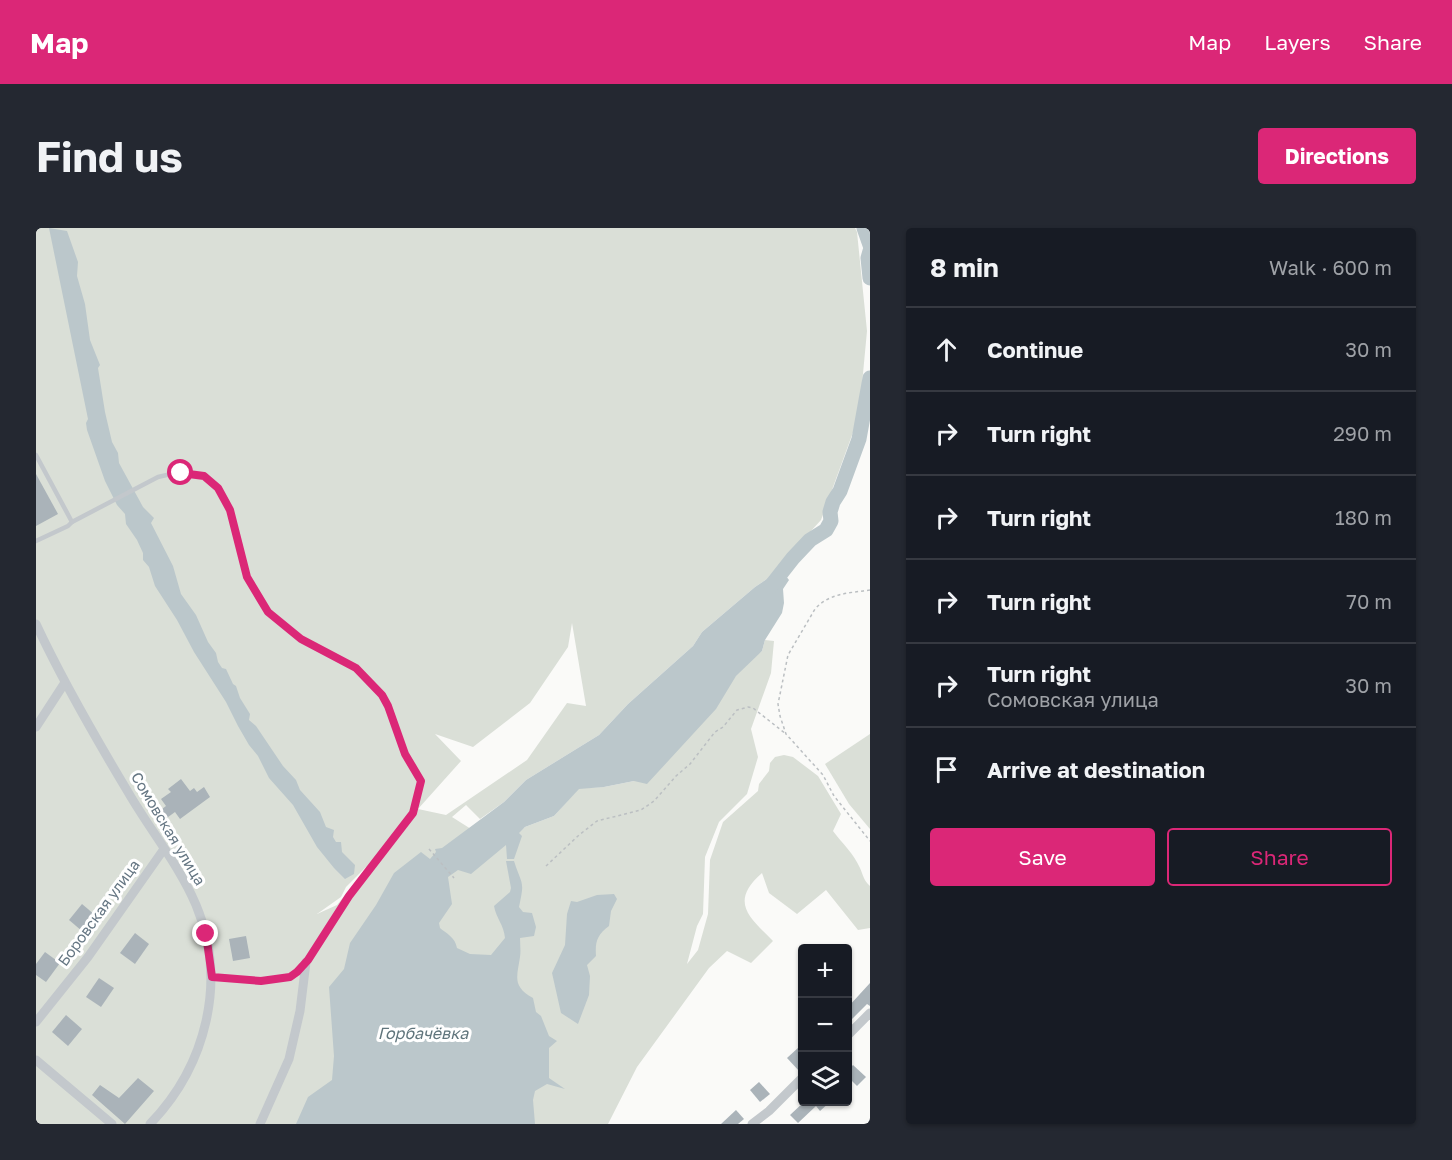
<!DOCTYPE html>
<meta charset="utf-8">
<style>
body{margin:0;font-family:"Golos Text",sans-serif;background:#242831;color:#f1f3f6}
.controls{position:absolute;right:18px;bottom:18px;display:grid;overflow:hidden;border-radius:6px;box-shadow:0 2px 4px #0004}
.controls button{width:54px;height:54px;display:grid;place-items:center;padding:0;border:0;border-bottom:2px solid #363941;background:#171b24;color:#f1f3f6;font:30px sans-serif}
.stop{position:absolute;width:18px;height:18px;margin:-14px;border:4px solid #db2777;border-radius:50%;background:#fff}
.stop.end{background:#db2777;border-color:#fff;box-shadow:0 2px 6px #0008}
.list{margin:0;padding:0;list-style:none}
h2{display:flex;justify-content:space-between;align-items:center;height:78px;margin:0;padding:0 24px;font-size:26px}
h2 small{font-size:20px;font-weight:400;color:#9ea1a6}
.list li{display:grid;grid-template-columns:39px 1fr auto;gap:18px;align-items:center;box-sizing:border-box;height:84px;padding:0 24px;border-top:2px solid #363941}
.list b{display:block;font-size:22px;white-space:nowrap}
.list p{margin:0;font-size:20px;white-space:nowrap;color:#9ea1a6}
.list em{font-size:20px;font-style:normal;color:#9ea1a6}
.actions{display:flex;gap:12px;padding:18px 24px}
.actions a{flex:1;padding:14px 0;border:2px solid #db2777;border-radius:6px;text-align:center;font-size:21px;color:#db2777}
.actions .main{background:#db2777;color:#fff}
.icon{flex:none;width:33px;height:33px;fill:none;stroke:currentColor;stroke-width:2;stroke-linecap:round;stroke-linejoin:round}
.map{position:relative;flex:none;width:834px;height:896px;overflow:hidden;border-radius:6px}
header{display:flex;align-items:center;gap:36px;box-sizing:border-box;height:84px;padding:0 30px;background:#db2777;color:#fff}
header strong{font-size:28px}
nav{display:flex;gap:33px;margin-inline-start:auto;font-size:21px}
.intro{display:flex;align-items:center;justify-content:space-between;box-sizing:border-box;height:144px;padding:0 36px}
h1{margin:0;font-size:42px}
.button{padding:15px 27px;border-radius:6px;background:#db2777;color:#fff;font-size:21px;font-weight:700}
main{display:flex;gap:36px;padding:0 36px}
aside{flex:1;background:#171b24;border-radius:6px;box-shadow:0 2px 4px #0004}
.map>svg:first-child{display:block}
.green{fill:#dadfd7;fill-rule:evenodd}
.water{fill:#bbc7cb}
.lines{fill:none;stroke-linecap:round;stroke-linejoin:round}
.river{stroke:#bbc7cb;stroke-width:15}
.building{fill:#aab3b9}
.path{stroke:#bbbfc2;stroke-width:1.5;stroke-dasharray:3 3;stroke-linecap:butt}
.service{stroke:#c3c8cc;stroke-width:4.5}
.minor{stroke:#c3c8cc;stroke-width:9}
.route{stroke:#db2777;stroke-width:8}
.labels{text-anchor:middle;stroke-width:6;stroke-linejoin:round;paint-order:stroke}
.street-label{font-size:15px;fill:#657683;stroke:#fff}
.water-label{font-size:16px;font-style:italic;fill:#60757c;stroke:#fff}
</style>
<header>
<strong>Map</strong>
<nav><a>Map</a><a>Layers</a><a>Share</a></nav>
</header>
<div class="intro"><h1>Find us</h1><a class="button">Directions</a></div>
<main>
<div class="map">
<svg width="834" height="896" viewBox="0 0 834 896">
<rect width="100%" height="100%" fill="#fafaf8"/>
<g class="green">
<path d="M 0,0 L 819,0 L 821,4 L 831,103 L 823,188 L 785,292 L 731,351 L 719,359 L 666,404 L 657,418 L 592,476 L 563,507 L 490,552 L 468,574 L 444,591 L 430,577 L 416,589 L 465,620 L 489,599 L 518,588 L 543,560 L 568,559 L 598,553 L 718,429 L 726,423 L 729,412 L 738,413 L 735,445 L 715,501 L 722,529 L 711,566 L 683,594 L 669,629 L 667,686 L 661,698 L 651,736 L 662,722 L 672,686 L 674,632 L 687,594 L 722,563 L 723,556 L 733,543 L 734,535 L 739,529 L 748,527 L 757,529 L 782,548 L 805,586 L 797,603 C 806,615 818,626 824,640 C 827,647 828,653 834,658 L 834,700 L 822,702 L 790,662 L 761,686 L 733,665 L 726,645 C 693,674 713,689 737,713 L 715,735 L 691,723 L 673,740 L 601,839 L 572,896 L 0,896 ZM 536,395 L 550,478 L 531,475 L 491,532 L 410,587 L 382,581 L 425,533 L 399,506 L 437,519 L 494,475 L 532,419 ZM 330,639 L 330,641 L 301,677 L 281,686 L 305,669 L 310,659 Z"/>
<polygon points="834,506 834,601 813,576 789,536"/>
</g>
<g class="water">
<polygon points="13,0 31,3 42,34 41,48 49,76 54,112 64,137 62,140 69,184 76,214 82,225 83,235 107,279 118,290 115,295 137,338 145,366 160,387 172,414 180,425 182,434 186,440 190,441 197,456 200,458 204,470 214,486 213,492 220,498 247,538 260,552 264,562 284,584 290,599 298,602 297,609 300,614 305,614 306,624 319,637 318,646 309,651 298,640 281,619 257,577 233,550 222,528 213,517 202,498 190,474 158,424 141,392 119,358 113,339 107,332 107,325 101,312 90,296 89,286 81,277 69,253 51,202 50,195 52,191"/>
<path d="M 743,339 L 753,352 L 747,361 L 748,375 L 746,385 L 729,412 L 726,423 L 700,448 L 680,481 L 611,556 L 598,553 L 568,559 L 543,561 L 518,588 L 489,599 L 483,605 L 486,608 L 478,631 L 471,631 L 470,617 L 435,646 L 422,642 L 412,649 L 416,676 L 403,695 L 404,700 C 411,706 419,709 421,720 L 434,726 L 455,727 L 469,710 C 468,697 460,690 458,678 L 474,664 L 475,660 L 470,633 L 478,633 C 486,658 489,651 483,679 L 487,684 L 496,685 L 500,699 L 498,708 L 484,710 C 484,716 485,723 484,729 C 481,749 476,758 497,770 L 500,784 L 505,788 L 513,808 L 521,813 L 513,820 L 513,850 L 529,861 L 511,856 L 499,863 L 497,872 L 499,896 L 260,896 L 272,869 L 296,852 L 298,828 L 293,759 L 308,741 L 314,715 L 340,677 L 358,645 L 385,624 L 394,631 L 400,624 L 399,621 L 406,620 L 468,574 L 490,552 L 563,507 L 592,476 L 657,418 L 666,404 L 719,359 L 731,351 Z"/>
<path d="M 578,666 L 581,671 L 575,683 L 573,698 C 561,707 559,714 560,728 L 551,737 L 554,748 L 553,767 L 542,796 L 525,785 L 516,745 L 529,717 L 531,686 L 535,673 L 541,674 L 561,667 Z"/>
</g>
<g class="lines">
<g class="river">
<polyline points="828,0 834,17"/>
<polyline points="834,23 832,30 834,50"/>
<polyline points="735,358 757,330 774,312 790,302 795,293 794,284 797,274 804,263 823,211 834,150"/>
</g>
</g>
<g class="building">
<polygon points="0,246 22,286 0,298"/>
<polygon points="145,551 154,563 158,560 161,564 168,559 174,569 144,591 139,584 128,592 122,584 130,578 125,571 135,564 132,561"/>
<polygon points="46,676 59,687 46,703 33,692"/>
<polygon points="99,705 113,716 99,736 84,725"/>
<polygon points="210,708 214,730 197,733 193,711"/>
<polygon points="9,724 24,735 10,754 0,747 0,736"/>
<polygon points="63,750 78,760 65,779 50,769"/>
<polygon points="834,755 834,778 831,776 816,791 812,787 812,779"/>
<polygon points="30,787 46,801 32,818 16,804"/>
<polygon points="763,819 766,822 766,843 764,844 751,830"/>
<polygon points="817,837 830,849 821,858 812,849 812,842"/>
<polygon points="102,850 118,863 89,896 56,867 64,857 83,870"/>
<polygon points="723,854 734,866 724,874 714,862"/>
<polygon points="769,873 795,873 784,883 780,878 762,895 754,887"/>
<polygon points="700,882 708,891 702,896 685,896"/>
</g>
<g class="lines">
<g class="path">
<path d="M 834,362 C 814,365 793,365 779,381 L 752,427 L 742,476 L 744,488 L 750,506 L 787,547 L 798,568 L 834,613"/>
<polyline points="393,621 418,650"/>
<polyline points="510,638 543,607 561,593 605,582 618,573 640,548 654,536 679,504 687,499 701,482 712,479 717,480 750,506"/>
</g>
<g class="service">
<polyline points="0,227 36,294 32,298 0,313"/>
<path d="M 36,294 L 122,249 C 140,245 163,240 178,255 C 204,280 200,330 217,361 C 233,389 256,407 284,421 C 302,431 319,437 333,452 C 354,474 357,500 369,526 C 373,535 380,543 385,553 L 377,585 L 313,668 L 272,732 L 261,744 L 253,749 L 241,752 L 225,753 L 176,749"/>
</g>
<g class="minor">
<path d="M 0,396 C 27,454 59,509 92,564 C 114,602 143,637 160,677 C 192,753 170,838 114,896"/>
<polyline points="0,499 28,456"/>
<polyline points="0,794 52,729 128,621"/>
<polyline points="812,807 834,785"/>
<polyline points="0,832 76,896"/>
<polyline points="224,896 253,831 264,783 270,734"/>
<polyline points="716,896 733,883 766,850"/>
</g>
</g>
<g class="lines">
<polyline class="route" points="145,245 168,248 182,260 194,282 211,349 232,384 265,411 320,440 346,467 352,478 369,526 385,553 377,585 313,668 272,732 261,744 254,749 225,753 176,749 170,706"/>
</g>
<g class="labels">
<g class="street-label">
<text transform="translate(132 601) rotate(59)" y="5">Сомовская улица</text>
<text transform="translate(63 685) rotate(-54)" y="5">Боровская улица</text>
</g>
<g class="water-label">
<text x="387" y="811">Горбачёвка</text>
</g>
</g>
</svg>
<div class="controls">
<button>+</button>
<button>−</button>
<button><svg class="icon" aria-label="layers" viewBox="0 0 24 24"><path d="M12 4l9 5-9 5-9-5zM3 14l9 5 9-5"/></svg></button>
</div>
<div class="stop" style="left:145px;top:245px"></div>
<div class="stop end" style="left:170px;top:706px"></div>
</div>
<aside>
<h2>8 min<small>Walk · 600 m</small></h2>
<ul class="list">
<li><svg class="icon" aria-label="ahead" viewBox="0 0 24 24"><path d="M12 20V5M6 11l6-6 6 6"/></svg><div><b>Continue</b></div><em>30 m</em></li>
<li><svg class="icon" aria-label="right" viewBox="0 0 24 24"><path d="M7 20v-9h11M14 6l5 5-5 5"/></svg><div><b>Turn right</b></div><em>290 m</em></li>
<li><svg class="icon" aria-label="right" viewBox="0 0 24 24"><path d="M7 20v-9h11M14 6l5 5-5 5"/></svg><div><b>Turn right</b></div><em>180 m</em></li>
<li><svg class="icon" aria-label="right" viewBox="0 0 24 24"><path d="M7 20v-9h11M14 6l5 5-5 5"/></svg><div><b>Turn right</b></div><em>70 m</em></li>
<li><svg class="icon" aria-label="right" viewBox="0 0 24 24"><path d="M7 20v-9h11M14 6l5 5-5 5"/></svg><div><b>Turn right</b><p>Сомовская улица</p></div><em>30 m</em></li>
<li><svg class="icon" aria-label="arrive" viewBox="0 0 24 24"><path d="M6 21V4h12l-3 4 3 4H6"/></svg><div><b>Arrive at destination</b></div></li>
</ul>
<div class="actions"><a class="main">Save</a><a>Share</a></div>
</aside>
</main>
